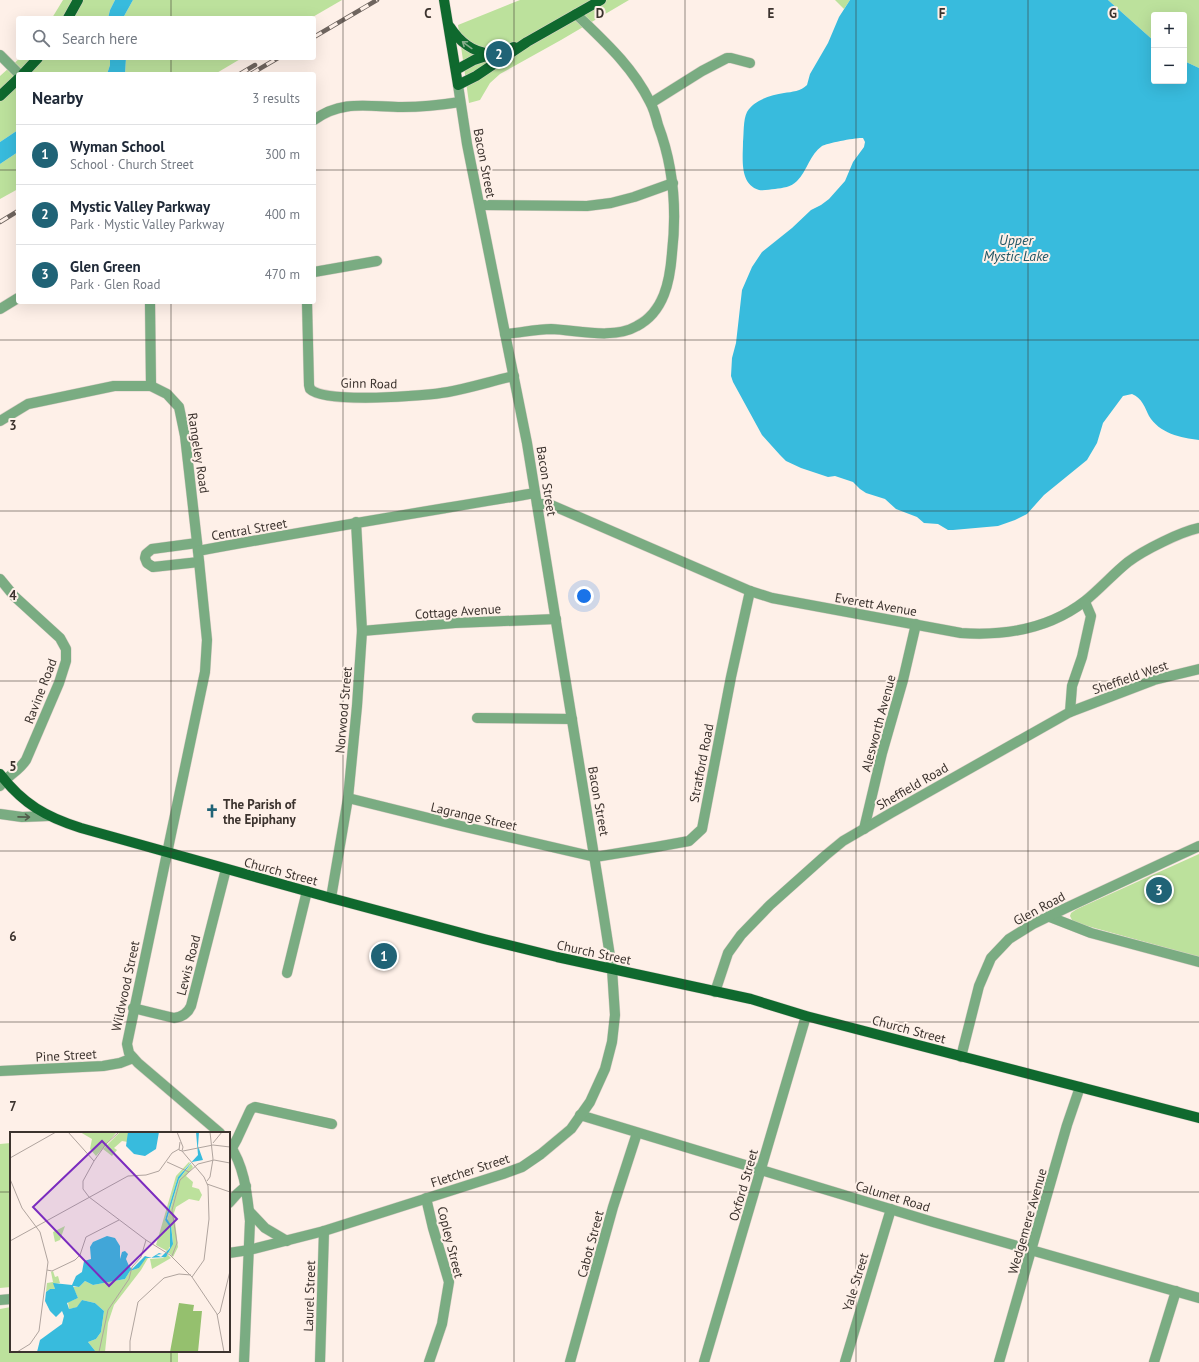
<!DOCTYPE html>
<meta charset="utf-8">
<style>
body{margin:0;font-family:"PT Sans",sans-serif;background:#f6f6f7;color:#1f2937}
.controls{position:absolute;right:12px;top:12px;display:grid;overflow:hidden;border-radius:4px;box-shadow:0 4px 16px #0002}
.controls button{width:36px;height:36px;display:grid;place-items:center;padding:0;border:0;border-bottom:1px solid #e0e1e3;background:#fff;color:#1f2937;font:20px sans-serif}
.you{position:absolute;left:584px;top:596px;width:14px;height:14px;margin:-10px;border:3px solid #fff;border-radius:50%;background:#1a73e8;box-shadow:0 0 0 6px #1a73e833}
.badge{display:grid;place-items:center;width:26px;height:26px;border-radius:50%;background:#206376;color:#fff;font-size:13px;font-weight:700}
.pin{position:absolute;translate:-50% -50%;border:2px solid #fff;box-shadow:0 1px 4px #0006}
.list{margin:0;padding:0;list-style:none}
h2{display:flex;justify-content:space-between;align-items:center;height:52px;margin:0;padding:0 16px;font-size:17px}
h2 small{font-size:13px;font-weight:400;color:#747a83}
.list li{display:grid;grid-template-columns:26px 1fr auto;gap:12px;align-items:center;box-sizing:border-box;height:60px;padding:0 16px;border-top:1px solid #e0e1e3}
.list b{display:block;font-size:15px;white-space:nowrap}
.list p{margin:0;font-size:13px;white-space:nowrap;color:#747a83}
.list em{font-size:13px;font-style:normal;color:#747a83}
.icon{flex:none;width:22px;height:22px;fill:none;stroke:currentColor;stroke-width:2;stroke-linecap:round;stroke-linejoin:round}
.map{position:relative;flex:none;width:1199px;height:1362px;overflow:hidden}
.search{position:absolute;background:#fff;box-shadow:0 4px 16px #0002;left:16px;top:16px;width:300px;height:44px;display:flex;align-items:center;gap:10px;box-sizing:border-box;padding:0 14px;border-radius:4px;color:#747a83;font-size:15px}
.panel{position:absolute;background:#fff;box-shadow:0 4px 16px #0002;left:16px;top:72px;width:300px;height:232px;border-radius:4px}
.map>svg:first-child{display:block}
.green{fill:#bce19c}
.water{fill:#38bbdd}
.lines{fill:none;stroke-linecap:round;stroke-linejoin:round}
.minor-casing{stroke:#dbcec7;stroke-width:11}
.major-casing{stroke:#dbcec7;stroke-width:11}
.minor{stroke:#7aac82;stroke-width:10}
.major{stroke:#0f692e;stroke-width:10}
.rail-casing{stroke:#6f655f;stroke-width:4.5}
.rail{stroke:#fef0e8;stroke-width:3;stroke-dasharray:9;stroke-linecap:butt}
.oneway{stroke:#86ac8b}
.oneway2{stroke:#525d4b}
.grid{fill:none;stroke:#3c332e;stroke-width:1;stroke-opacity:0.55}
.labels{text-anchor:middle;stroke-width:4;stroke-linejoin:round;paint-order:stroke}
.street-label{font-size:13px;fill:#3c332e;stroke:#fef0e8}
.poi-label{font-size:13px;font-weight:bold;fill:#3c332e;stroke:#fef0e8;text-anchor:start}
.water-label{font-size:14px;font-style:italic;fill:#235765;stroke:#fef0e8}
.inset-road{fill:none;stroke:#b0a49e;stroke-width:1}
.view{fill:#7b2cbf;fill-opacity:0.15;stroke:#7b2cbf;stroke-width:2}
.inset-edge{fill:none;stroke:#3c332e;stroke-width:2}
.grid-label{font-size:13px;text-anchor:middle;font-weight:bold;fill:#3c332e;stroke:#fef0e8;stroke-width:4;stroke-linejoin:round;paint-order:stroke}
</style>
<div class="map">
<svg width="1199" height="1362" viewBox="0 0 1199 1362">
<rect width="100%" height="100%" fill="#fef0e8"/>
<g class="green">
<polygon points="63,0 115,0 110,10 108,18 52,18"/>
<polygon points="133,0 342,0 311,18 123,18"/>
<polygon points="520,0 629,0 561,40 500,74 490,83 480,100 469,103 458,25"/>
<polygon points="835,0 850,0 844,9"/>
<polygon points="1108,0 1199,0 1199,68 1184,61 1184,15 1154,15 1154,41"/>
<polygon points="20,58 110,58 110,65 107,74 18,74 18,130 0,142 0,76"/>
<polygon points="126,58 242,58 215,74 125,74"/>
<polygon points="18,152 18,189 0,199 0,164"/>
<polygon points="1199,854 1199,957 1073,922 1070,916 1071,913 1077,909"/>
<polygon points="11,1143 11,1287 0,1288 0,1144"/>
<polygon points="11,1307 11,1351 178,1351 178,1362 0,1362 0,1309"/>
</g>
<g class="water">
<polygon points="115,0 133,0 123,18 108,18 110,10"/>
<path d="M 850,0 L 1108,0 L 1154,41 L 1154,81 L 1184,81 L 1184,61 L 1199,68 L 1199,440 C 1181,438 1159,433 1149,416 C 1145,408 1142,398 1132,394 L 1123,396 L 1103,423 L 1097,443 L 1087,460 L 1044,495 L 1027,514 L 1015,520 L 998,526 L 953,530 L 948,530 L 938,524 L 924,523 L 917,517 L 896,509 L 885,499 L 866,493 L 860,489 L 853,482 L 835,476 L 828,477 L 801,468 L 786,461 L 780,455 L 762,435 L 733,382 L 731,376 L 732,358 L 736,343 L 742,290 L 752,267 L 762,252 L 792,228 L 811,210 L 821,205 L 829,199 L 845,181 L 853,162 L 864,147 L 865,142 L 863,138 C 858,137 827,143 822,146 C 810,154 807,171 797,181 C 791,187 783,188 775,189 C 770,189 764,191 759,190 C 739,184 743,158 743,142 C 744,133 743,120 747,112 C 754,100 771,95 784,93 C 792,92 801,91 807,85 L 810,74 L 828,43 L 839,17 Z"/>
<polygon points="110,58 126,58 125,74 107,74 110,65"/>
<polygon points="18,130 18,152 0,164 0,142"/>
</g>
<g class="lines">
<g class="minor-casing">
<g id="minor">
<polyline points="0,55 19,74"/>
<polyline points="651,103 702,71 727,58 731,58 750,63"/>
<path d="M 314,120 C 342,99 370,107 402,107 C 422,107 441,105 460,102"/>
<polyline points="480,205 587,206 611,203 634,197 673,183"/>
<polyline points="314,272 377,261"/>
<polyline points="150,302 151,386"/>
<path d="M 307,302 L 309,385 L 310,389 C 325,404 426,396 448,392 C 470,388 492,381 514,376"/>
<polyline points="0,309 18,298"/>
<path d="M 505,334 C 520,333 536,329 551,329 C 577,330 613,340 637,326 C 664,312 670,281 672,253 C 677,209 674,167 658,125 C 656,117 654,109 650,102 C 632,66 605,42 576,14"/>
<polyline points="0,421 28,404 114,386 151,386 167,394 179,407 185,436 198,551"/>
<path d="M 537,504 L 549,504 L 750,591 L 772,598 L 961,633 C 1005,636 1049,629 1085,601 C 1100,589 1113,574 1128,562 C 1144,550 1180,532 1199,528"/>
<polyline points="197,543 152,549 146,554 145,558 147,563 153,567 199,562"/>
<path d="M 0,579 L 14,596 L 60,638 L 66,649 L 66,661 L 59,683 L 26,760 C 19,771 7,776 0,786"/>
<polyline points="362,631 455,623 556,619"/>
<polyline points="1070,712 1154,680 1199,669"/>
<polyline points="477,718 572,719"/>
<polyline points="348,798 461,826 595,857 656,847 689,841 702,829 731,677 750,591"/>
<polyline points="0,814 22,817 48,816"/>
<polyline points="864,829 882,753 903,680 916,624"/>
<polyline points="331,898 348,798 357,706 362,631 356,522"/>
<polyline points="1050,917 1091,933 1199,962"/>
<polyline points="287,973 307,891"/>
<polyline points="715,992 728,953 741,935 770,905 826,855 843,841 891,813 1070,712 1072,686 1082,657 1091,616 1085,602"/>
<path d="M 133,1008 L 174,1018 C 182,1017 188,1013 191,1006 L 226,869"/>
<polyline points="961,1057 979,986 991,958 1009,939 1033,924 1066,908 1199,846"/>
<polyline points="0,1071 103,1066 120,1063 133,1058"/>
<polyline points="580,1115 933,1222 1199,1298"/>
<path d="M 220,1133 L 138,1063 L 129,1053 L 127,1044 L 205,672 L 207,640 L 198,551 C 310,530 423,512 535,493"/>
<path d="M 229,1144 C 245,1167 247,1194 250,1221 L 244,1362"/>
<polyline points="232,1148 237,1139 249,1113 251,1109 255,1107 332,1124"/>
<polyline points="426,1198 433,1228 449,1282 442,1324 429,1362"/>
<polyline points="229,1203 237,1194 246,1186"/>
<polyline points="249,1211 265,1228 287,1241"/>
<polyline points="229,1253 249,1250 324,1231 503,1174 522,1167 541,1154 571,1129 590,1102 605,1069 612,1042 615,1015 612,969 603,911 527,443 467,144 458,85"/>
<polyline points="0,1300 11,1299"/>
<polyline points="320,1362 324,1231"/>
<polyline points="570,1362 613,1207 637,1133"/>
<polyline points="704,1362 806,1016"/>
<polyline points="845,1362 891,1209"/>
<polyline points="999,1362 1067,1125 1080,1087"/>
<polyline points="1154,1362 1176,1291"/>
</g>
</g>
<g class="major-casing">
<g id="major">
<polyline points="444,0 458,85 476,76 527,42 601,0"/>
<polyline points="68,18 78,0"/>
<path d="M 450,27 C 459,41 473,53 490,53"/>
<polyline points="456,70 474,60 514,47"/>
<polyline points="23,74 38,58"/>
<polyline points="0,96 18,79"/>
<path d="M 0,774 C 23,804 46,817 81,828 L 331,898 L 484,939 L 557,957 L 751,999 L 806,1016 L 1199,1118"/>
</g>
</g>
<use href="#minor" class="minor"/>
<use href="#major" class="major"/>
<g class="rail-casing">
<g id="rail">
<polyline points="314,37 377,0"/>
<polyline points="240,74 255,65"/>
<polyline points="251,74 278,58"/>
<polyline points="0,222 18,211"/>
</g>
</g>
<use href="#rail" class="rail"/>
</g>
<defs><path id="oneway-shaft" d="M-6 0H5M1.5-3L5.5 0L1.5 3" fill="none" stroke-width="1.6" stroke-linecap="round" stroke-linejoin="round"/></defs>
<use class="oneway" href="#oneway-shaft" transform="translate(467 45) rotate(-144)"/>
<use class="oneway2" href="#oneway-shaft" transform="translate(24 817) rotate(1)"/>
<path class="grid" d="M 171,0 L 171,18M 343,0 L 343,1362M 514,0 L 514,1362M 685,0 L 685,1362M 856,0 L 856,1362M 1028,0 L 1028,1362M 171,58 L 171,74M 0,170 L 18,170M 314,170 L 1199,170M 171,302 L 171,1133M 0,340 L 1199,340M 0,511 L 1199,511M 0,681 L 1199,681M 0,851 L 1199,851M 0,1022 L 1199,1022M 0,1192 L 11,1192M 229,1192 L 1199,1192M 171,1351 L 171,1362"/>
<defs>
<g id="church-bare" transform="scale(1.08)"><path d="M-1.2-6h2.4v3.5h3.3v2.4h-3.3V6h-2.4V-.1h-3.3v-2.4h3.3Z" fill="#206376" stroke="#fef0e8" stroke-width="2.5" paint-order="stroke"/></g>
</defs>
<g fill-rule="evenodd">
<use href="#church-bare" x="212" y="811"/>
</g>
<g class="labels">
<g class="street-label">
<text transform="translate(485 163) rotate(79)" y="5">Bacon Street</text>
<text transform="translate(369 383) rotate(1)" y="5">Ginn Road</text>
<text transform="translate(199 453) rotate(81)" y="5">Rangeley Road</text>
<text transform="translate(547 481) rotate(81)" y="5">Bacon Street</text>
<text transform="translate(249 529) rotate(-10)" y="5">Central Street</text>
<text transform="translate(876 604) rotate(10)" y="5">Everett Avenue</text>
<text transform="translate(458 611) rotate(-4)" y="5">Cottage Avenue</text>
<text transform="translate(1130 677) rotate(-19)" y="5">Sheffield West</text>
<text transform="translate(40 691) rotate(-69)" y="5">Ravine Road</text>
<text transform="translate(343 710) rotate(-85)" y="5">Norwood Street</text>
<text transform="translate(878 723) rotate(-75)" y="5">Alesworth Avenue</text>
<text transform="translate(701 763) rotate(-79)" y="5">Stratford Road</text>
<text transform="translate(912 786) rotate(-30)" y="5">Sheffield Road</text>
<text transform="translate(599 801) rotate(80)" y="5">Bacon Street</text>
<text transform="translate(474 816) rotate(13)" y="5">Lagrange Street</text>
<text transform="translate(281 871) rotate(15)" y="5">Church Street</text>
<text transform="translate(1039 908) rotate(-28)" y="5">Glen Road</text>
<text transform="translate(594 952) rotate(12)" y="5">Church Street</text>
<text transform="translate(188 965) rotate(-76)" y="5">Lewis Road</text>
<text transform="translate(125 986) rotate(-78)" y="5">Wildwood Street</text>
<text transform="translate(909 1029) rotate(15)" y="5">Church Street</text>
<text transform="translate(66 1055) rotate(-3)" y="5">Pine Street</text>
<text transform="translate(470 1170) rotate(-18)" y="5">Fletcher Street</text>
<text transform="translate(743 1185) rotate(-74)" y="5">Oxford Street</text>
<text transform="translate(893 1196) rotate(17)" y="5">Calumet Road</text>
<text transform="translate(1027 1221) rotate(-74)" y="5">Wedgemere Avenue</text>
<text transform="translate(451 1242) rotate(76)" y="5">Copley Street</text>
<text transform="translate(590 1244) rotate(-75)" y="5">Cabot Street</text>
<text transform="translate(855 1282) rotate(-73)" y="5">Yale Street</text>
<text transform="translate(309 1296) rotate(-88)" y="5">Laurel Street</text>
</g>
<g class="poi-label">
<text x="223" y="809">The Parish of<tspan x="223" dy="15">the Epiphany</tspan></text>
</g>
<g class="water-label">
<text x="1016" y="245">Upper<tspan x="1016" dy="16">Mystic Lake</tspan></text>
</g>
</g>
<g transform="translate(10 1132)">
<rect width="220" height="220" fill="#fef0e8"/>
<path d="M 70,0 L 107,0 L 86,24 L 80,17 L 82,7 ZM 110,0 L 118,0 L 118,10 L 112,9 L 104,16 L 107,18 L 102,24 L 93,17 ZM 179,30 L 180,31 L 168,45 L 155,88 L 160,94 L 162,112 L 157,119 L 146,113 L 166,44 ZM 181,32 L 183,35 L 176,44 L 183,50 L 182,55 L 189,57 L 192,63 L 189,69 L 179,67 L 166,75 L 164,81 L 168,115 L 163,125 L 158,120 L 163,110 L 161,93 L 157,88 L 169,47 ZM 55,94 L 50,108 L 45,110 L 43,100 ZM 157,122 L 161,126 L 142,137 L 140,127 L 153,126 ZM 135,126 L 138,126 L 131,138 L 104,173 L 98,191 L 95,220 L 86,220 L 78,210 L 86,207 L 91,200 L 94,179 L 85,171 L 72,168 L 68,175 L 59,177 L 58,170 L 68,166 L 63,155 L 69,155 L 75,149 L 83,153 L 115,147 L 120,139 L 129,136 ZM 43,139 L 45,145 L 48,144 L 50,151 L 44,152 L 45,157 L 40,157 L 36,160 L 37,151 L 43,150 L 41,140 Z" fill="#bce19c"/>
<path d="M 169,171 L 184,173 L 183,179 L 192,179 L 188,220 L 160,220 Z" fill="#95c06e"/>
<path d="M 118,0 L 149,0 L 146,17 L 135,24 L 124,22 L 116,14 ZM 186,0 L 189,0 L 188,14 L 193,28 L 182,30 L 169,47 L 157,87 L 161,93 L 163,112 L 156,125 L 136,126 L 129,136 L 120,139 L 115,147 L 83,153 L 75,149 L 69,155 L 63,154 L 68,166 L 57,171 L 59,177 L 67,175 L 72,168 L 85,171 L 94,179 L 91,200 L 86,207 L 78,210 L 86,220 L 27,220 L 30,208 L 52,192 L 54,184 L 52,179 L 46,185 L 40,179 L 35,169 L 36,160 L 40,157 L 45,157 L 43,151 L 62,153 L 66,144 L 72,140 L 74,129 L 81,127 L 80,115 L 83,110 L 97,104 L 105,106 L 110,114 L 110,127 L 112,120 L 115,119 L 118,122 L 116,127 L 119,134 L 122,137 L 135,124 L 141,126 L 149,121 L 152,122 L 146,123 L 151,125 L 160,116 L 160,95 L 155,88 L 168,45 L 188,23 Z" fill="#38bbdd"/>
<path class="inset-road" d="M 58,0 L 84,29M 109,0 L 96,12 L 84,29 L 73,49 L 73,57 L 79,65 L 136,108M 167,0 L 173,15 L 172,19 L 169,18 L 170,10M 203,11 L 212,0M 172,19 L 194,45 L 198,54 L 199,87 L 194,128 L 182,145M 173,19 L 203,13 L 220,15M 0,26 L 46,0M 157,30 L 179,40M 0,47 L 12,76 L 30,100 L 38,130 L 29,199 L 20,212 L 7,220M 197,49 L 200,45 L 203,27 L 200,0M 197,52 L 220,60M 0,109 L 118,44 L 136,43 L 149,39 L 162,21 L 169,17M 162,124 L 167,111 L 162,78 L 170,48 L 188,32 L 204,28 L 220,31M 37,138 L 42,139 L 65,128 L 70,123 L 76,105 L 109,88M 182,145 L 207,182 L 214,220M 207,183 L 210,180 L 220,139M 89,220 L 98,178 L 119,147 L 122,135 L 131,125 L 136,108 L 160,123 L 182,145M 120,220 L 120,209 L 128,170 L 154,146 L 169,142 L 181,143"/>
<path class="view" d="M 92,9 L 167,87 L 99,154 L 23,75 Z"/>
<rect width="220" height="220" class="inset-edge"/>
</g>
<g class="grid-label">
<text x="428" y="18">C</text>
<text x="600" y="18">D</text>
<text x="771" y="18">E</text>
<text x="942" y="18">F</text>
<text x="1113" y="18">G</text>
<text x="13" y="430">3</text>
<text x="13" y="600">4</text>
<text x="13" y="771">5</text>
<text x="13" y="941">6</text>
<text x="13" y="1111">7</text>
</g>
</svg>
<div class="controls">
<button>+</button>
<button>−</button>
</div>
<div class="you"></div>
<div class="pin badge" style="left:384px;top:956px">1</div>
<div class="pin badge" style="left:499px;top:54px">2</div>
<div class="pin badge" style="left:1159px;top:890px">3</div>
<div class="search"><svg class="icon" aria-label="search" viewBox="0 0 24 24"><circle cx="10" cy="10" r="6"/><path d="M15 15l6 6"/></svg>Search here</div>
<section class="panel">
<h2>Nearby<small>3 results</small></h2>
<ul class="list">
<li><span class="badge">1</span><div><b>Wyman School</b><p>School · Church Street</p></div><em>300 m</em></li>
<li><span class="badge">2</span><div><b>Mystic Valley Parkway</b><p>Park · Mystic Valley Parkway</p></div><em>400 m</em></li>
<li><span class="badge">3</span><div><b>Glen Green</b><p>Park · Glen Road</p></div><em>470 m</em></li>
</ul>
</section>
</div>
